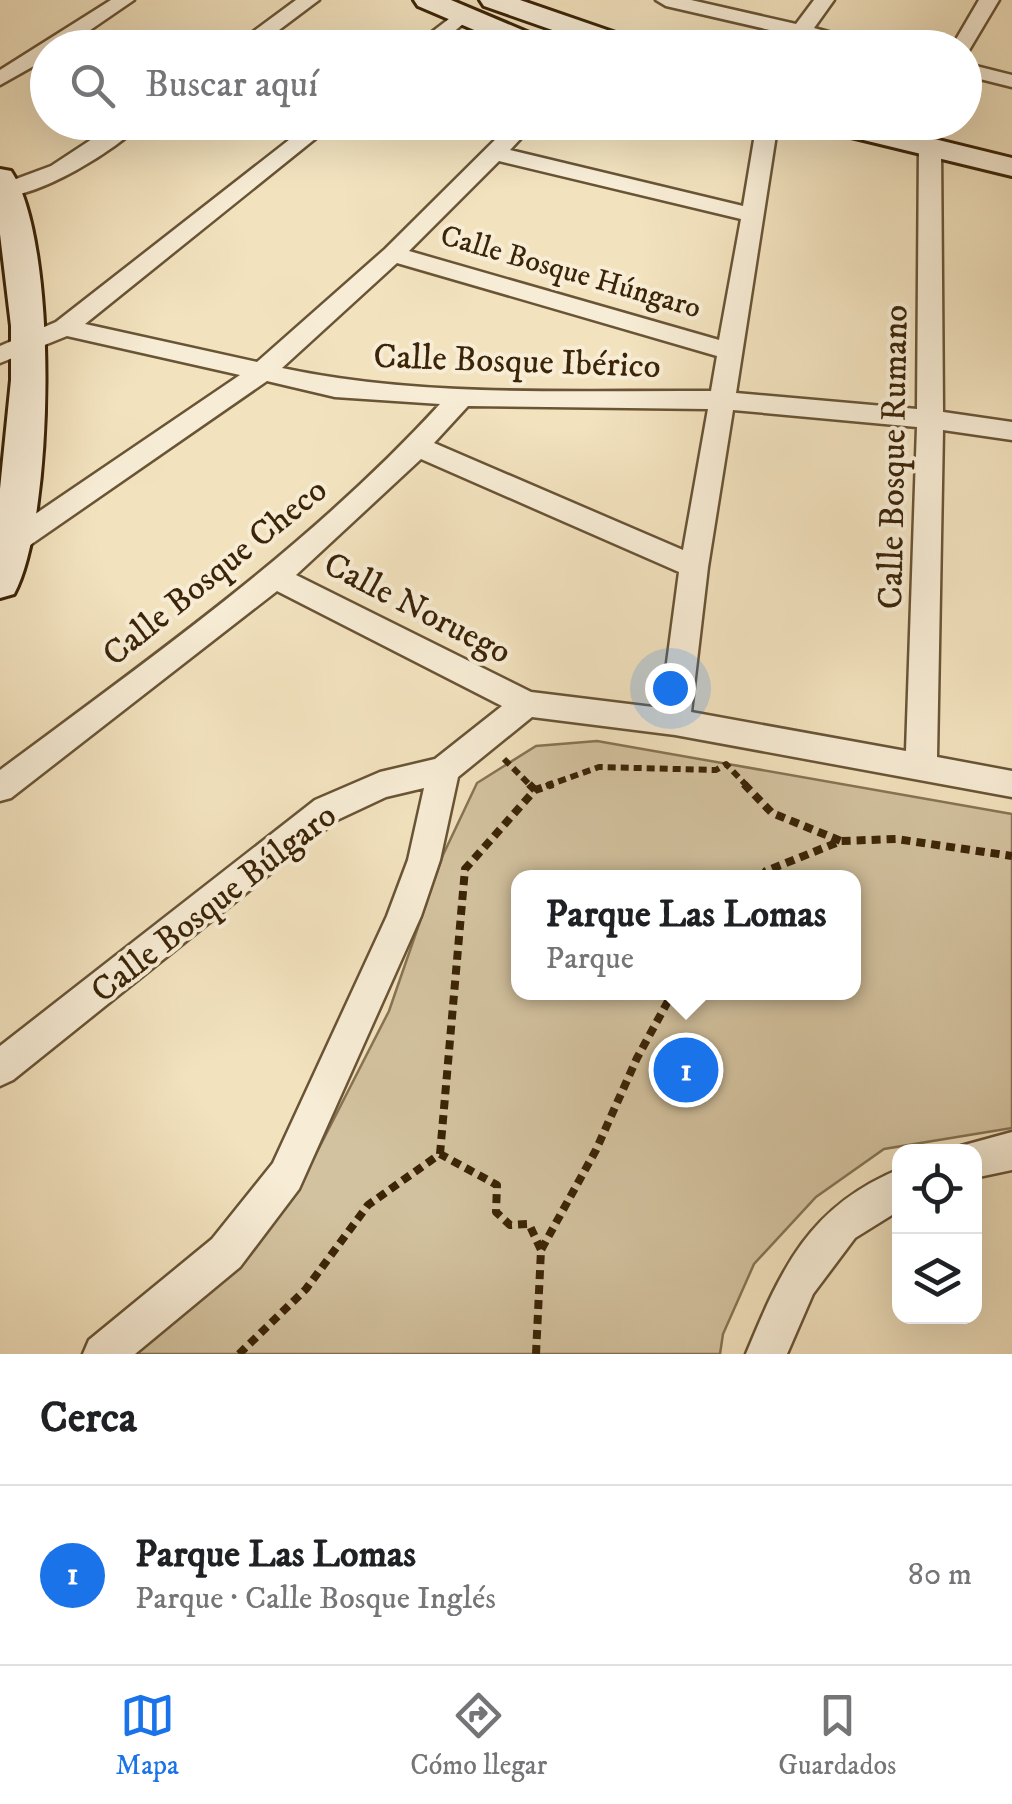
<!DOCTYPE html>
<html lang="es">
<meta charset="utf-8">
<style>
body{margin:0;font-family:"IM FELL DW Pica",serif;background:#f2f2f2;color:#202124}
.controls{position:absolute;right:30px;bottom:30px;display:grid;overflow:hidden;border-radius:20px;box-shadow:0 10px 40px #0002}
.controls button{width:90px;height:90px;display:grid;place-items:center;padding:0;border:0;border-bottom:2px solid #e0e0e0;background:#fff;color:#202124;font:50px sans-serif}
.you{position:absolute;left:670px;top:688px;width:35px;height:35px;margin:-25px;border:8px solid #fff;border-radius:50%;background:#1a73e8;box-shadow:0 0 0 15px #1a73e833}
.badge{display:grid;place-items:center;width:65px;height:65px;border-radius:50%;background:#1a73e8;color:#fff;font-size:32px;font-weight:700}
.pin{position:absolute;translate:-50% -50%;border:5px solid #fff;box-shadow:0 2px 10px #0006}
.popup{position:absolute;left:511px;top:870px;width:350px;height:130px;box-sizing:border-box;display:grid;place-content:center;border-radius:20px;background:#fff;filter:drop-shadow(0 2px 8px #0005);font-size:32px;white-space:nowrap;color:#757577}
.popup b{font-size:38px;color:#202124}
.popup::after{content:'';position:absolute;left:50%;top:100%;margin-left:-20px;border:20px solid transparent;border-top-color:#fff}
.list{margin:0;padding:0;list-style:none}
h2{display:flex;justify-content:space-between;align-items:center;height:130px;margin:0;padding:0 40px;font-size:42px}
h2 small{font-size:32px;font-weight:400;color:#757577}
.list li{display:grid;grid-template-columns:65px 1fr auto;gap:30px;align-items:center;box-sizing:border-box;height:180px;padding:0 40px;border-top:2px solid #e0e0e0}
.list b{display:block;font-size:38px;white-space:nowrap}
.list p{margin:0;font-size:32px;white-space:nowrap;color:#757577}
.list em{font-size:32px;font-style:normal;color:#757577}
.icon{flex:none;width:55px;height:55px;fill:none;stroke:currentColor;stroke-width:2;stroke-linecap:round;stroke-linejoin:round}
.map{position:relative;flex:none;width:1012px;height:1354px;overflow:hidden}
.search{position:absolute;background:#fff;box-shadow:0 10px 40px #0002;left:30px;right:30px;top:30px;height:110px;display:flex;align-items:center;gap:25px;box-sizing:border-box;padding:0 35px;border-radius:55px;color:#757577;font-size:38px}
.sheet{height:310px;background:#fff}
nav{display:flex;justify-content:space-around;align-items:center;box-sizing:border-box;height:140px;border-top:2px solid #e0e0e0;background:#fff;font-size:28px;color:#757577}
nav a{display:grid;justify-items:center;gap:5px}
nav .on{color:#1a73e8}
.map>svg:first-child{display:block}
.green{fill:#d3c29f;stroke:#877353;stroke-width:2.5;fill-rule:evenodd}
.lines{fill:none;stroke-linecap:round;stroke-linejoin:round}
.street-casing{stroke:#695435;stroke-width:5}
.secondary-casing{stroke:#3b2407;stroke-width:6}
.path-far1{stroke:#3b2407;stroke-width:6;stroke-dasharray:8 5;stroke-linecap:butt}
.path{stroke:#3b2407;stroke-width:8;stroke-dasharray:9 6;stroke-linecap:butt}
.street{fill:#f7ecd5;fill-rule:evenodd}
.secondary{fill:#f7ecd5;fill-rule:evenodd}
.labels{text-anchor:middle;stroke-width:8;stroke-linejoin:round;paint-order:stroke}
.far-street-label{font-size:30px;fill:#3b2407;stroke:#f7ecd5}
.street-label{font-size:35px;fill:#3b2407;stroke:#f7ecd5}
</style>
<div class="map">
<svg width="1012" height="1354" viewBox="0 0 1012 1354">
<rect width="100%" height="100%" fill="#f2e2be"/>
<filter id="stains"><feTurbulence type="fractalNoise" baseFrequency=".002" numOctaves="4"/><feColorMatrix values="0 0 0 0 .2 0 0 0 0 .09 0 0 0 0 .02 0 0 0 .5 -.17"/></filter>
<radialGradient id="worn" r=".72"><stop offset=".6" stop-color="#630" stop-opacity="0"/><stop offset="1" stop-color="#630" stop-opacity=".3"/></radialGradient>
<path class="green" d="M 597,741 L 1012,814 L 1012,1128 L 884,1149 L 816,1197 L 754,1264 L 723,1334 L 720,1354 L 125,1354 L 298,1189 L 389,1011 L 443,855 L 477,783 L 536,746 ZM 518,878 L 854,878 L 854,992 L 518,992 Z"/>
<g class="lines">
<g class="street-casing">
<g id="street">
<polygon points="111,0 134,0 64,48 48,48 48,58 0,85 0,70"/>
<polygon points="296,0 319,0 255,48 231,48"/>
<polygon points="656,0 691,0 796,24 814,0 834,0 814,28 886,48 848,48 666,6"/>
<polygon points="979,0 999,0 968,52 964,53 964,48 951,48"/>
<polygon points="462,9 469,11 469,19 434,48 411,48"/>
<polygon points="964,63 1012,75 1012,87 964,75"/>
<path d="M 118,122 L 143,122 C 118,149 37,199 0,196 L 0,185 L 51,166 Z"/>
<path d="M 312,122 L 336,122 L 85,324 L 257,362 L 385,249 L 513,122 L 536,122 L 510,150 L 743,206 L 757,122 L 778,122 L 736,393 L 917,409 L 919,146 L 930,140 L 938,141 L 941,146 L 943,412 L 1012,422 L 1012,440 L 943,430 L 937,757 L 1012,771 L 1012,797 L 675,735 L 532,717 L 458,777 L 440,860 L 421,916 L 299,1189 L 240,1267 L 135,1354 L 83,1354 L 89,1340 L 212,1239 L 273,1163 L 387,916 L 408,860 L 424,788 L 386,797 L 337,820 L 13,1080 L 0,1086 L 0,1046 L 315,800 L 380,772 L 435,759 L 502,706 L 277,591 L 11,798 L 0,801 L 0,770 C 153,656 310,546 440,404 L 335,397 L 267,381 L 20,552 L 10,555 L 0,552 L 0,538 L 240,375 L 67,336 L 0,363 L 0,346 L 56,322 ZM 499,161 L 741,219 L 719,340 L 409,251 ZM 397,263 L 717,356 L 711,391 C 569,390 421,398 282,368 ZM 468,406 L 708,409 L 683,550 L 434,443 ZM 733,410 L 917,427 L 906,751 L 691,712 L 708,567 ZM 421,459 L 679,572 L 661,708 L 531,692 L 296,575 Z"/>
<polygon points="1012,1132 1012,1170 974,1178 974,1152 958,1152 961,1146"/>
<path d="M 900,1169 L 900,1210 L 855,1238 L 813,1294 L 787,1354 L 746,1354 C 781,1269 809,1206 900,1169 Z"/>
</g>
</g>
<g class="secondary-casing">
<g id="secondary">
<polygon points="414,0 451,0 534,35 538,41 532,48 514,47 418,6"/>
<polygon points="480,0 520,0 642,42 646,48 604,48 484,6"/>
<polygon points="810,122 865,122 1012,158 1012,176 814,128"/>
<path d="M 0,169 L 11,171 C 59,241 54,521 14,594 L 0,598 L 0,489 L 11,380 L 11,326 L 0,234 Z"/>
</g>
</g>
<g class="path-far1">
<polyline points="504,759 531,786"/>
<polyline points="546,786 599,767 716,770 726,764 747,786"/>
</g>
<g class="path">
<polyline points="529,784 535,790"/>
<polyline points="744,784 772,813 841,841"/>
<polyline points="761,878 766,871 841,841 896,839 1012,856"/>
<polyline points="440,1154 465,869 535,790 553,784"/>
<polyline points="239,1354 306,1289 368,1205 440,1154 497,1185 496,1212 510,1225 529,1224 541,1250"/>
<polyline points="536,1354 541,1250 596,1150 637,1058 673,992"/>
</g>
<use href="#street" class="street"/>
<use href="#secondary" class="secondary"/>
</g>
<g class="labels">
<g class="far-street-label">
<text transform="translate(571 271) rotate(16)" y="10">Calle Bosque Húngaro</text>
</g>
<g class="street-label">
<text transform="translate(517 360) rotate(2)" y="12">Calle Bosque Ibérico</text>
<text transform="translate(892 457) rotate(-89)" y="12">Calle Bosque Rumano</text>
<text transform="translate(214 571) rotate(-39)" y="12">Calle Bosque Checo</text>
<text transform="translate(418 607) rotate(27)" y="12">Calle Noruego</text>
<text transform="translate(213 902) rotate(-38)" y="12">Calle Bosque Búlgaro</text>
</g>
</g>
<rect width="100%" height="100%" filter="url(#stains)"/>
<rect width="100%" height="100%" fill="url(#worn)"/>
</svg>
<div class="controls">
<button><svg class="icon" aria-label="locate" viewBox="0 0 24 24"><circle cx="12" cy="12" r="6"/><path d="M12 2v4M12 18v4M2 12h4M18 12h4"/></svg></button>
<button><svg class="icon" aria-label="layers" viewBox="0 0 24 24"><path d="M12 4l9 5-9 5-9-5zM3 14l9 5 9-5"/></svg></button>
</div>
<div class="you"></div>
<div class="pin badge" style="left:686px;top:1070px">1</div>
<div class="popup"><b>Parque Las Lomas</b>Parque</div>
<div class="search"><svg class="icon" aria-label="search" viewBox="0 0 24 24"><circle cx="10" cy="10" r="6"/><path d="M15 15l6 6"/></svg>Buscar aquí</div>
</div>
<section class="sheet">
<h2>Cerca<small></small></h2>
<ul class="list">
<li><span class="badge">1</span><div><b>Parque Las Lomas</b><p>Parque · Calle Bosque Inglés</p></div><em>80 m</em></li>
</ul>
</section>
<nav>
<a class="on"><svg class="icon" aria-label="map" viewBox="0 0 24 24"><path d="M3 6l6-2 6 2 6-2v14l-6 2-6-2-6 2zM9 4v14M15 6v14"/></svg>Mapa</a>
<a><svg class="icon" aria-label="directions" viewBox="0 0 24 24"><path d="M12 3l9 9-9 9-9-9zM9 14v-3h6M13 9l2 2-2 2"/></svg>Cómo llegar</a>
<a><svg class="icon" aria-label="saved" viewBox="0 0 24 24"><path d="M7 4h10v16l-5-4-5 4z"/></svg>Guardados</a>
</nav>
